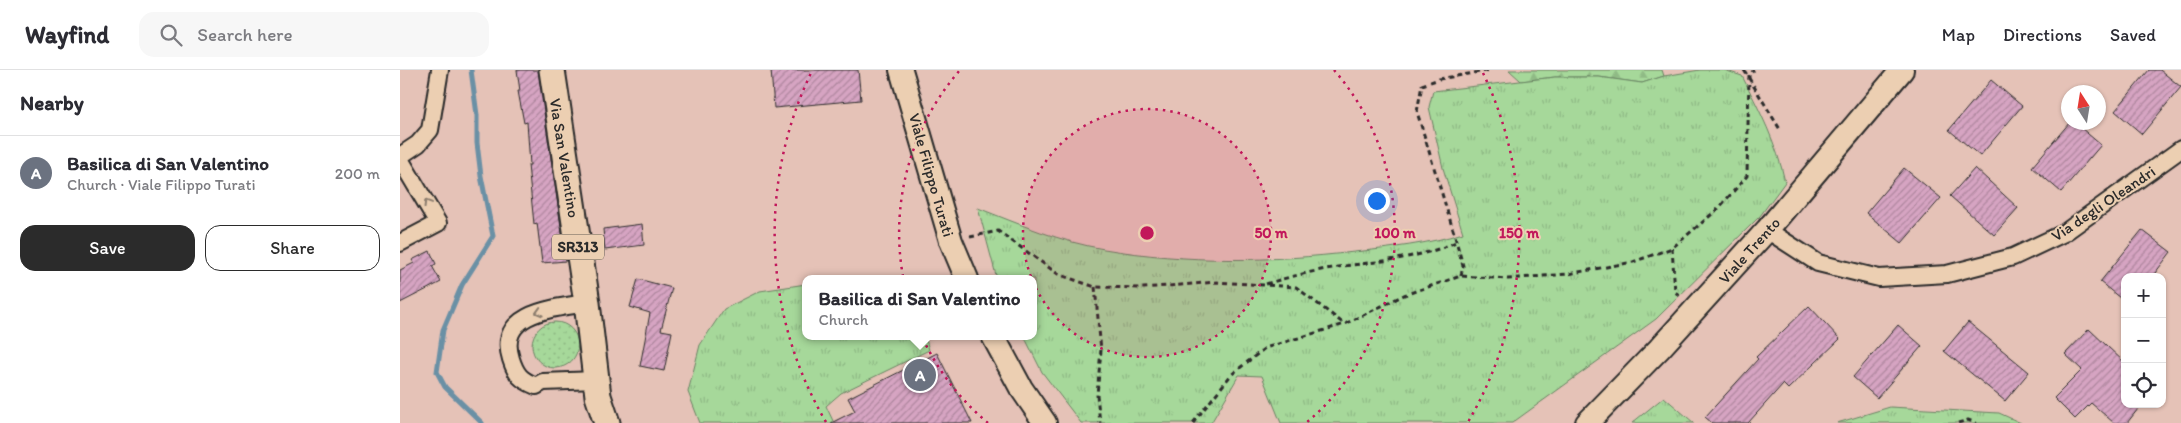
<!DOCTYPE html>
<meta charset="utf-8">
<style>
body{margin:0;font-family:Itim,sans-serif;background:#f7f7f7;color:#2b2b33}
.controls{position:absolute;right:15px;bottom:15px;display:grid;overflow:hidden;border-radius:10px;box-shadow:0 1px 4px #0004}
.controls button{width:45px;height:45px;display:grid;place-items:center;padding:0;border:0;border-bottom:1px solid #e1e1e2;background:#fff;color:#2b2b33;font:25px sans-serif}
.compass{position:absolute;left:1661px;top:15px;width:45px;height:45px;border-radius:50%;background:#fff;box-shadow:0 1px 4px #0004;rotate:348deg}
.you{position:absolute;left:976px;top:130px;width:18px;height:18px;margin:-12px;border:4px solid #fff;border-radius:50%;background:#1a73e8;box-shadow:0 0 0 8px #1a73e833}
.badge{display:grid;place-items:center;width:32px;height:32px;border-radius:50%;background:#2b2b2b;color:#fff;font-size:16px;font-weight:700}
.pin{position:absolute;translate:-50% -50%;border:2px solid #fff;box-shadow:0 1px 5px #0006}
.popup{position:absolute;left:402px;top:205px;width:235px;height:65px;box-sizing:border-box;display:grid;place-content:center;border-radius:10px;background:#fff;filter:drop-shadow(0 1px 4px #0005);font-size:16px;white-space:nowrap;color:#7c7c81}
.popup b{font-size:19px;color:#2b2b33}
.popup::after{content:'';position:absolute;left:50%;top:100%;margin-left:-10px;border:10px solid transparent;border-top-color:#fff}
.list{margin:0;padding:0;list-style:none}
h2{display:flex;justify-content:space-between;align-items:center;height:65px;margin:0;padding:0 20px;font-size:21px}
h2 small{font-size:16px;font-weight:400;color:#7c7c81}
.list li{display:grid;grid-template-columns:32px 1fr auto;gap:15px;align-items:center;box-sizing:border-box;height:75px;padding:0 20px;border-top:1px solid #e1e1e2}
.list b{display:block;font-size:19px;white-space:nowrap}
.list p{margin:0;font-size:16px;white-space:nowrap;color:#7c7c81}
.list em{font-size:16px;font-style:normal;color:#7c7c81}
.actions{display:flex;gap:10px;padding:15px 20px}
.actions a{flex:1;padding:11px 0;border:1px solid #2b2b2b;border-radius:15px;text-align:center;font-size:18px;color:#2b2b2b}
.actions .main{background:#2b2b2b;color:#fff}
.icon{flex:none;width:28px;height:28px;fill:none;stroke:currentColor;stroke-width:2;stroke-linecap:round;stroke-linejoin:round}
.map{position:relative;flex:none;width:1781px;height:353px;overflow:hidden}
header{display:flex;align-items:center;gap:30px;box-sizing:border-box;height:70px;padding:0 25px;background:#fff;border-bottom:1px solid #e1e1e2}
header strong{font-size:24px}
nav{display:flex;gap:28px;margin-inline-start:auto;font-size:18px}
.search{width:350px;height:45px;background:#f7f7f7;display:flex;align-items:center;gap:12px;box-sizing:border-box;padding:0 18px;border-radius:15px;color:#7c7c81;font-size:19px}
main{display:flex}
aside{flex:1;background:#fff}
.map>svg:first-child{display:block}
.grass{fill:url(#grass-dots);stroke:#688262}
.forest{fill:url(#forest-firs);stroke:#688262}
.park{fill:url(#park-tufts);stroke:#688262}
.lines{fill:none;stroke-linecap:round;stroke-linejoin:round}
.stream{stroke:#6b90a5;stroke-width:5}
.building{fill:url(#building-hatch);stroke:#2b2b2b}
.street-casing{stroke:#2b2b2b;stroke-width:20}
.secondary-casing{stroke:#2b2b2b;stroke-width:26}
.primary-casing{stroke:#2b2b2b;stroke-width:29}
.path{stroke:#2b2b2b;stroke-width:3;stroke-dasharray:5 4;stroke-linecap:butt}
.street{stroke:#eccfb2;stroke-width:16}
.secondary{stroke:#eccfb2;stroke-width:22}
.primary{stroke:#eccfb2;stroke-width:25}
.oneway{stroke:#8c7d6e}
.ring{fill:none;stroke:#c2185b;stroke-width:2.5;stroke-dasharray:2.5 5}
.labels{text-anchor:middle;stroke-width:4;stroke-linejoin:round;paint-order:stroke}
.shield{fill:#eccfb2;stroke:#655c54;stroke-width:1}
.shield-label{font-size:15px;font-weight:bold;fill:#2b2b2b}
.street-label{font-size:16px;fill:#2b2b2b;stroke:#eccfb2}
.centre{fill:#c2185b;stroke:#eccfb2;stroke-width:2.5}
.ring-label{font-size:15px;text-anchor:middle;font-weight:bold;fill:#c2185b;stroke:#eccfb2;stroke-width:4;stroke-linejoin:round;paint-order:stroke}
</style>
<header>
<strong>Wayfind</strong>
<div class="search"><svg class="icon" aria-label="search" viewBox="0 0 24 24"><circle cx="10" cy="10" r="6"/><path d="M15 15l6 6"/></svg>Search here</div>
<nav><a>Map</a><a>Directions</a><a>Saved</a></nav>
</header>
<main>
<aside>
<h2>Nearby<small></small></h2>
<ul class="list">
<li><span class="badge" style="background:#6b7280">A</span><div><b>Basilica di San Valentino</b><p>Church · Viale Filippo Turati</p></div><em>200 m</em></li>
</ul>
<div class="actions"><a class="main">Save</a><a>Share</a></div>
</aside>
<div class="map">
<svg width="1781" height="353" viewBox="0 0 1781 353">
<defs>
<pattern id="grass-dots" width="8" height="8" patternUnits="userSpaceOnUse" patternTransform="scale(1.25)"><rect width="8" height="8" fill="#a6d89a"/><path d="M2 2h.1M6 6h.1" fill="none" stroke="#8fba85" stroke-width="1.8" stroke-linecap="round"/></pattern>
<pattern id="forest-firs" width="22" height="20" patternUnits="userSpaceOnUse" patternTransform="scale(1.25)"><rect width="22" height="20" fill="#a6d89a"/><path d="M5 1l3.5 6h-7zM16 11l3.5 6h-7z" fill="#8fba85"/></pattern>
<pattern id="park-tufts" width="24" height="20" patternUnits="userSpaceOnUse" patternTransform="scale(1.25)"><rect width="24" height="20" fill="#a6d89a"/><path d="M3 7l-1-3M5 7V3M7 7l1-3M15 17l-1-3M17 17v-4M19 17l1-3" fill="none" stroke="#8fba85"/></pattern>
<pattern id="building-hatch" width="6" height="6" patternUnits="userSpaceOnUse" patternTransform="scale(1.25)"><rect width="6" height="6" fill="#d6a4c2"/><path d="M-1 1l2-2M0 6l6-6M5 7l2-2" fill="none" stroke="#ae869e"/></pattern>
</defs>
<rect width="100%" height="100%" fill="#e5c2b7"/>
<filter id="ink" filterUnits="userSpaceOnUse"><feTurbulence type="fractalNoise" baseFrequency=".02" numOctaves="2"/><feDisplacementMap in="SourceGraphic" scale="10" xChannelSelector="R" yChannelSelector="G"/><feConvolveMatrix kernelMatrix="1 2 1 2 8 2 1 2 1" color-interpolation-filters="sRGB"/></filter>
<g filter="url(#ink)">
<circle class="grass" cx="155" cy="275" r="23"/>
<polygon class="forest" points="1109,0 1262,0 1264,6 1242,13 1199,7 1155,7 1121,11"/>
<g class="park">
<path d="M 1300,0 L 1324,0 L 1342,6 C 1360,41 1377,74 1385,112 L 1360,146 L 1256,249 L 1112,353 L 881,353 L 862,306 L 839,305 L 811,353 L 681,353 L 642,302 L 624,266 L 634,266 L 634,209 L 597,209 L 578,138 C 619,154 661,172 704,179 C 787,193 871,192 954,182 C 991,178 1028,174 1063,163 L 1043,98 L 1029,37 L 1033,21 L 1155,7 L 1199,7 L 1242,13 L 1264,6 Z"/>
<polygon points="406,214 406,266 525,266 529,280 441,323 426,336 434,353 300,353 288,322 300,275 324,239 360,221"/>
<polygon points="1264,327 1294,353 1232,353"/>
<polygon points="1490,337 1599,343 1621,353 1437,353"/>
</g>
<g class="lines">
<polyline class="stream" points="71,0 77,45 77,73 81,106 93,166 62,215 43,260 37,302 45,317 82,353"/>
</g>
<g class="building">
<polygon points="117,0 138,0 166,191 142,193 137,153 134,154 128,95 130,95 127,52 124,53 118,21 120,21"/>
<polygon points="371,0 458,0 461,30 374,38"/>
<polygon points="1749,0 1760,0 1781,17 1742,64 1715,41"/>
<polygon points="1591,10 1622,36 1580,86 1549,60"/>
<polygon points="1670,52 1674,52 1701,75 1661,122 1632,97"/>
<polygon points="1504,98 1541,128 1502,173 1466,143"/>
<polygon points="1575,98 1618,138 1594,165 1550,126"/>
<polygon points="242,154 244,175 205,180 203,159"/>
<polygon points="1742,160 1771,182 1752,207 1725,207 1725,232 1700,212"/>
<polygon points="30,181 36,194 32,196 41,212 0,233 0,200 14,193 12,190"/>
<polygon points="238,209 272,218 261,260 272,262 264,301 240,296 250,243 230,237"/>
<polygon points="1409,236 1440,269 1388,319 1383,314 1348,353 1312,353 1305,347 1358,289 1356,287"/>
<polygon points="1568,252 1629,302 1605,331 1544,281"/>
<polygon points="1498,255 1522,276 1477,328 1453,307"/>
<polygon points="1689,259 1725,293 1725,334 1742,334 1727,353 1714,353 1691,333 1675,349 1654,328 1682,300 1665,284"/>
<polygon points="537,283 572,353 431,353 455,341 448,328"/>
</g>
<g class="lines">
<g class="street-casing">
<g id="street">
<polyline points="0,86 18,74 30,60 40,0"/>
<polyline points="0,89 38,153 0,173"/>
<polyline points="1367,160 1418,193 1479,208 1547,204 1613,187 1664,163 1781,79"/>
<path d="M 187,233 C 155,238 96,242 111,289 C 116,305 121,310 136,316 L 143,312 L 196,310"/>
</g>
</g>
<g class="secondary-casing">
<g id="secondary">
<polyline points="501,0 551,171 567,209"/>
<polyline points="593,266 621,318 645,353"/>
<polyline points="1187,353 1259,279 1367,160 1502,0"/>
</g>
</g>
<g class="primary-casing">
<polyline id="primary" points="152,0 187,233 198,326 207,353"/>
</g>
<g class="path">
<polyline points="1344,0 1381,61"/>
<polyline points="570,167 598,161 658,204 695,217 743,218 817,212 896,217 944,254"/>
<polyline points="1272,178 1275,222 1282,227"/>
<polyline points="1061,206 1063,196 1054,163 1017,42 1022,15 1039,9 1091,0"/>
<path d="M 866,214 C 891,206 918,200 944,196 C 983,191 1021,188 1056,172"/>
<polyline points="695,217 701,280 697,325 700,353"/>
<polyline points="793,353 831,305 865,278 945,254 1004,225 1061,206 1108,209 1168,204 1233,192 1272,178 1318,139 1347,106 1349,5 1354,0"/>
<polyline points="1558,353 1568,350 1576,353"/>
</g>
<use href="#street" class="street"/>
<use href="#secondary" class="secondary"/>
<use href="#primary" class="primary"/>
</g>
<defs><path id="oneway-chevron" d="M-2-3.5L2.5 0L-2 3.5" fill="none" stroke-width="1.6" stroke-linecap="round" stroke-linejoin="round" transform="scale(1.25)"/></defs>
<g class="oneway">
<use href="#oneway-chevron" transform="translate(27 133) rotate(-121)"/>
<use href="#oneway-chevron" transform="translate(139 242) rotate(164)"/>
</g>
</g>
<circle cx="747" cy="163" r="124" fill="#c2185b" fill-opacity=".12"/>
<g class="ring">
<circle cx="747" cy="163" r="124"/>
<path d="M588 353A248 248 0 0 1 560 0M934 0A248 248 0 0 1 906 353"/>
<path d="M426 352A372 372 0 0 1 411 3M1083 3A372 372 0 0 1 1068 352"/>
</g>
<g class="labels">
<rect class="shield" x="152" y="164.5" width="52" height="25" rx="4"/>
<g class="shield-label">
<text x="178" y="182">SR313</text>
</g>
<g class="street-label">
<text transform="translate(165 88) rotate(81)" y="6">Via San Valentino</text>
<text transform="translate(532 105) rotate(74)" y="6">Viale Filippo Turati</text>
<text transform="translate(1703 133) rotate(-34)" y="6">Via degli Oleandri</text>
<text transform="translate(1349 180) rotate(-48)" y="6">Viale Trento</text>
</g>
</g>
<circle cx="747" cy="163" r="8" class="centre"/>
<g class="ring-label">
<text x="871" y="168">50 m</text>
<text x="995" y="168">100 m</text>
<text x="1119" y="168">150 m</text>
</g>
</svg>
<div class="controls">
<button>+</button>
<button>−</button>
<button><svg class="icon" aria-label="locate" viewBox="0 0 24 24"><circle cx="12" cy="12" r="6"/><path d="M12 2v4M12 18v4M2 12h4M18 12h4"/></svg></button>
</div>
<svg class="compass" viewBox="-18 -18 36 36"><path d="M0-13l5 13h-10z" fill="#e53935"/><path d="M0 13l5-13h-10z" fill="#7c7c81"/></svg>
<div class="you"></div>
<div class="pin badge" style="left:520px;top:305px;background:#6b7280">A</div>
<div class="popup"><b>Basilica di San Valentino</b>Church</div>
</div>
</main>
